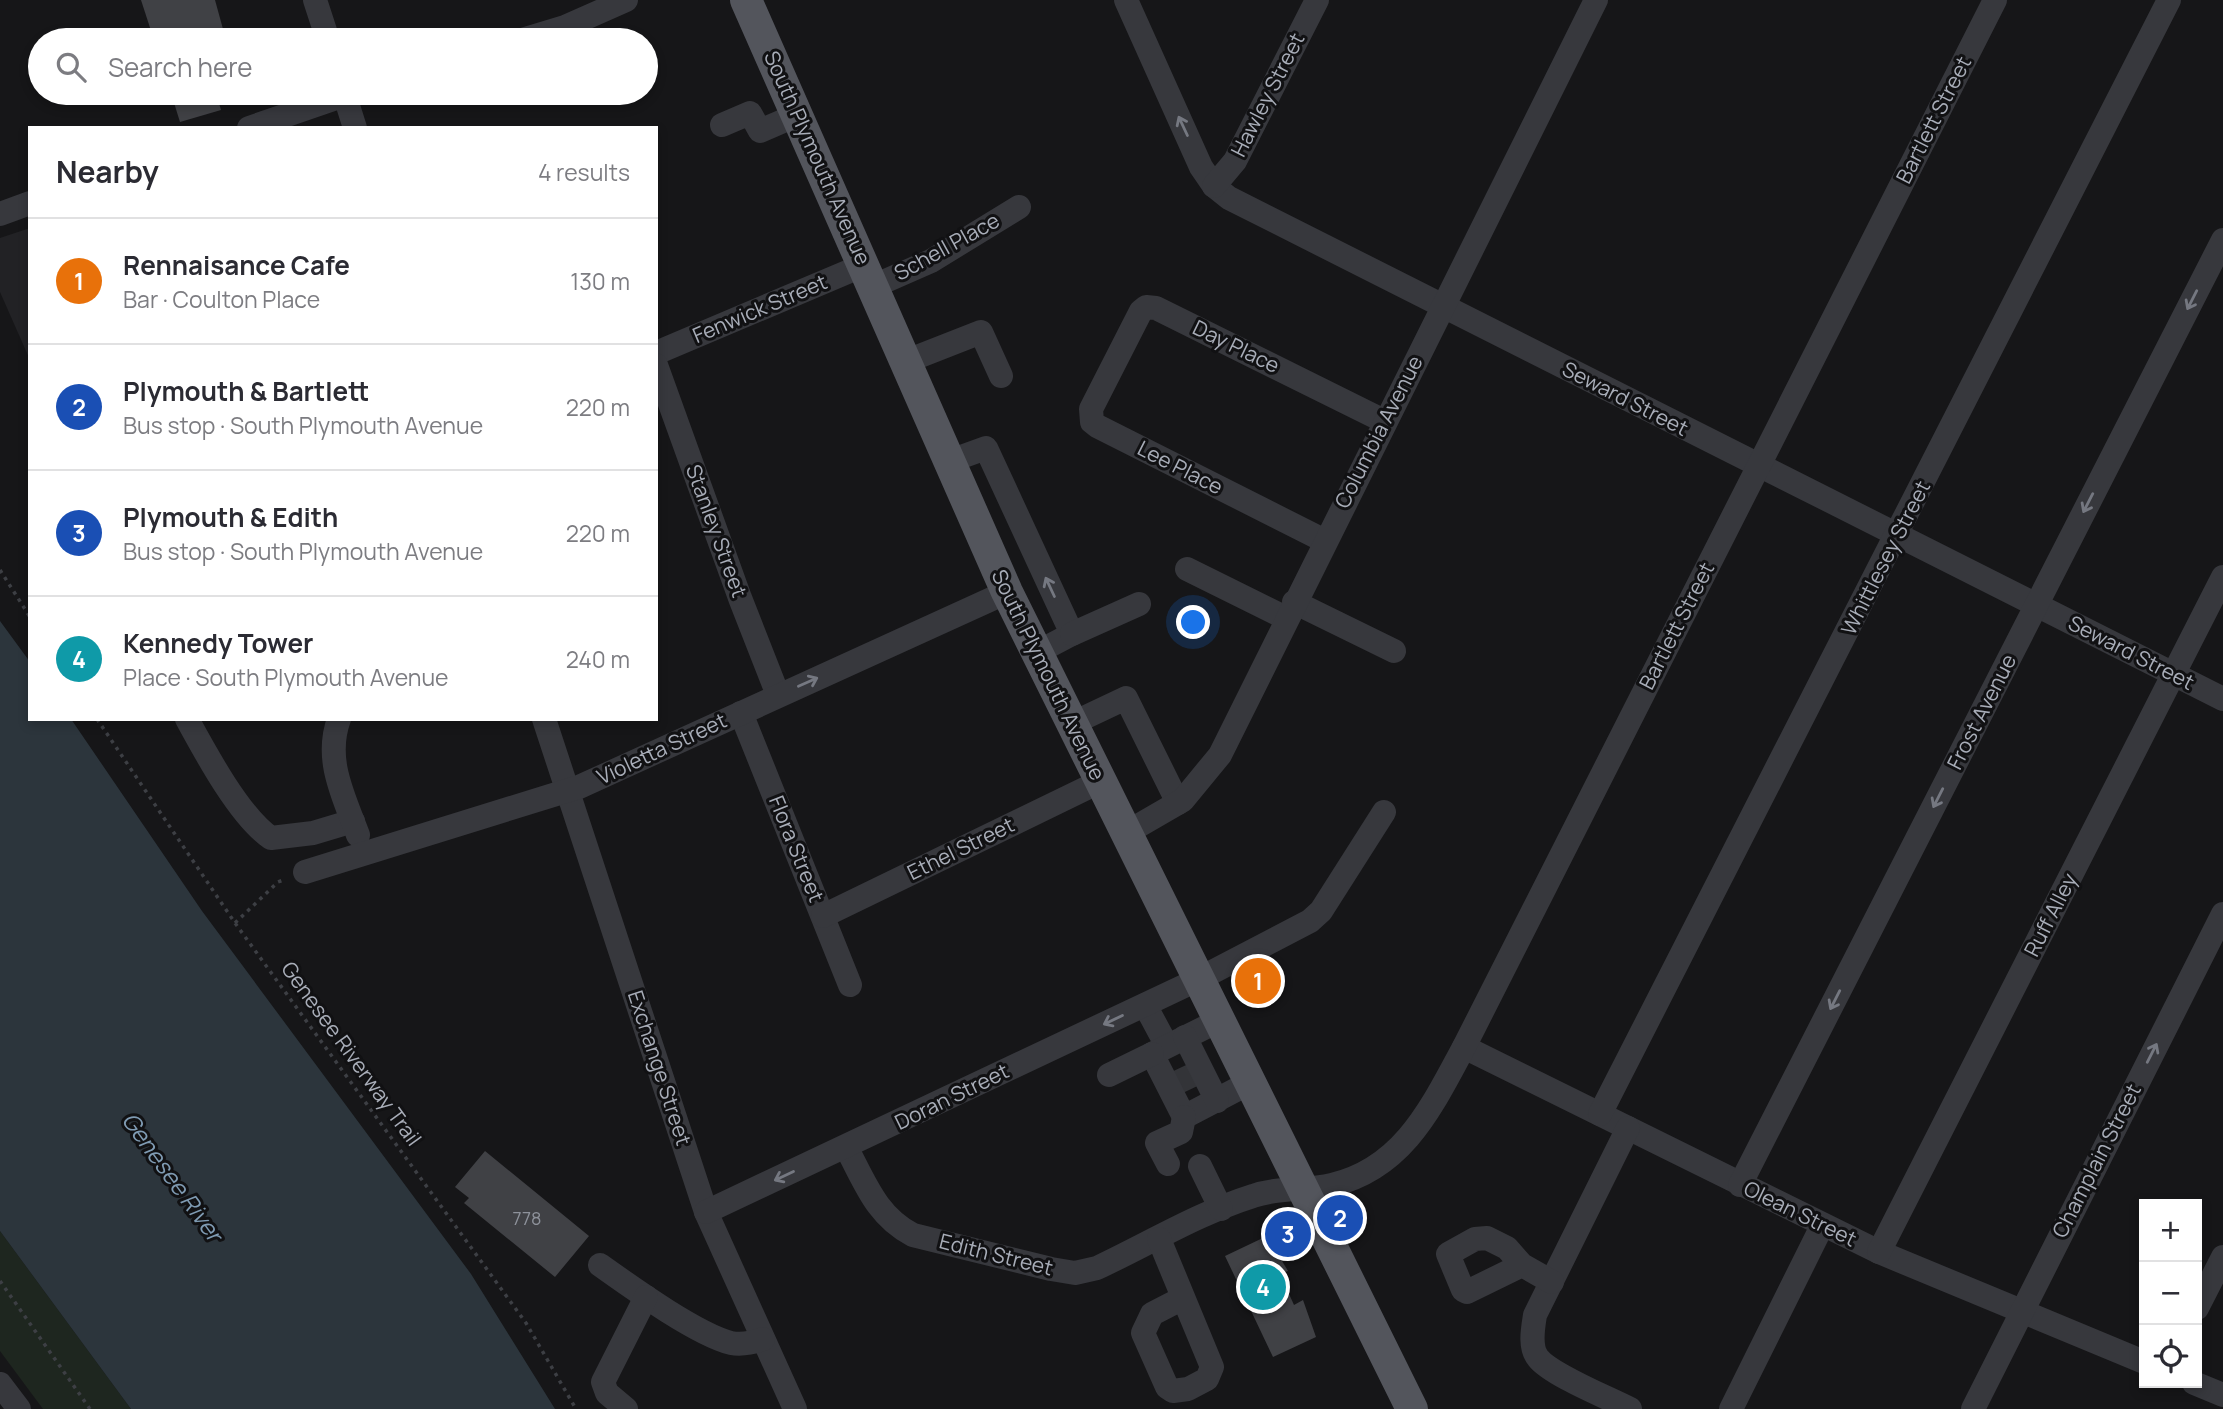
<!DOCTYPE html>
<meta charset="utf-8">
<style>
body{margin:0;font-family:Manrope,sans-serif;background:#f2f2f3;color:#2b2b33}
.controls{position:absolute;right:21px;bottom:21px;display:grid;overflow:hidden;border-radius:0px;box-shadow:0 4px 10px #0003}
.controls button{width:63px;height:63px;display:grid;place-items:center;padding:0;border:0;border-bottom:2px solid #e1e1e2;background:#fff;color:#2b2b33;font:35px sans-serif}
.you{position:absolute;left:1194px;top:623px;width:24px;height:24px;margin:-18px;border:5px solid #fff;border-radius:50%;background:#1a73e8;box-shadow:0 0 0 10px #1a73e833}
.badge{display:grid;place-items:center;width:46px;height:46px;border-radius:50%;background:#0f766e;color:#fff;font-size:23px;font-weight:700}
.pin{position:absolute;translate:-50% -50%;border:4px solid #fff;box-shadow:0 2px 7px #0006}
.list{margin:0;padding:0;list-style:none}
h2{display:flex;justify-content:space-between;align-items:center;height:91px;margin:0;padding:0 28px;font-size:30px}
h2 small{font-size:23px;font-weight:400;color:#7c7c81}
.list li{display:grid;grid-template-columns:46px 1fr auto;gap:21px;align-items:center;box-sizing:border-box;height:126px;padding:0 28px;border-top:2px solid #e1e1e2}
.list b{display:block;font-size:26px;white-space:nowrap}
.list p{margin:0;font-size:23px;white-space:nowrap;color:#7c7c81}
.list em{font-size:23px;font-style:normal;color:#7c7c81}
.icon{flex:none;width:38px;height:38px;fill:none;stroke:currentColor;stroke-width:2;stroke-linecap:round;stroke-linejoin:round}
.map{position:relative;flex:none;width:2223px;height:1409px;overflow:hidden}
.search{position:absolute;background:#fff;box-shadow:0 4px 10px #0003;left:28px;top:28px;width:630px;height:77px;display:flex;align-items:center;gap:18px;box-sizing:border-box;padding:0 24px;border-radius:38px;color:#7c7c81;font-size:26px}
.panel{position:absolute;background:#fff;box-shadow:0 4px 10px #0003;left:28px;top:126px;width:630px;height:595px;border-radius:0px}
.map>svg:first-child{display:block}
.built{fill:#222225}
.green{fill:#1e261f}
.water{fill:#2c353c}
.building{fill:#404145}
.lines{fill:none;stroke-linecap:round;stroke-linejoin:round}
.minor-tunnel{stroke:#333438;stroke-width:24;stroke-dasharray:24 12;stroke-linecap:butt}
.path{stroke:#3d3f44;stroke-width:3.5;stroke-dasharray:3.5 5;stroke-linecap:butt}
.minor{stroke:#37383d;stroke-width:24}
.major{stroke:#53555c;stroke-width:32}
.oneway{stroke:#757881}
.labels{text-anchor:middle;stroke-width:6;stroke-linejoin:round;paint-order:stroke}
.number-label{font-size:18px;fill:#8e929b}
.street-label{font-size:21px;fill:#a8adb8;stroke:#111113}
.water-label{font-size:23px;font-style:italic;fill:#7f9bb3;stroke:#111113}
</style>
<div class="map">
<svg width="2223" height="1409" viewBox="0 0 2223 1409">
<rect width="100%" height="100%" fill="#161618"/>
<polygon class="built" points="30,228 30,360 0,292 0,238"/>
<polygon class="green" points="0,1231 131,1409 43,1409 0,1351"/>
<polygon class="water" points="0,621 30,662 30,719 71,719 202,911 471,1274 555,1409 131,1409 0,1231"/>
<g class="building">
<polygon points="141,0 215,0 226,40 154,40"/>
<polygon points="171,93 216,93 221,110 180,122"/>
<polygon points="485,1151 589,1236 555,1277 464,1203 469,1198 455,1187"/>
<polygon points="1267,1236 1288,1271 1280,1274 1294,1305 1303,1300 1316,1337 1273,1357 1225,1256"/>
</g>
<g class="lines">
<polyline class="minor-tunnel" points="1176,1083 1195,1074"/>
<g class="path">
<polyline points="0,570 30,617"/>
<polyline points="97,719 235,923 526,1323 576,1409"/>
<polyline points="235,923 278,882 286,879"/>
<polyline points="0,1281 90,1409"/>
</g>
<g class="minor">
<polyline points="315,0 328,40"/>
<polyline points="1126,0 1201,167 1214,186 1229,198 2223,699"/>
<polyline points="522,40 565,27 626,0"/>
<polyline points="344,93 355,128"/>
<polyline points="722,125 750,113 760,131 797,115"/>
<polyline points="249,128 351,93"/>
<polyline points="1214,186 1235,161 1317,0"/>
<polyline points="0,214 30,203"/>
<polyline points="874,286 931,261 1019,207"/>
<polyline points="656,353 864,265"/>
<polyline points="907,361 981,332 1001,376"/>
<polyline points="656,365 740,598 778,695"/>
<polyline points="950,461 986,448 1072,634 1036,653"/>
<polyline points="1325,541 1097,426 1092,422 1091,409 1141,311 1146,307 1156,308 1384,421"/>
<polyline points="1187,569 1286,618"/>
<polyline points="1294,602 1394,651"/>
<polyline points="1072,634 1139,604"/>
<polyline points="741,713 850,985"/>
<path d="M 187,719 C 206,754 240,817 271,838 L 313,833 L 353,821"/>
<path d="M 339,719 C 324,760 344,797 358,835"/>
<polyline points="544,719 706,1212 795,1409"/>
<polyline points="1071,724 1126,698 1178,803"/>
<polyline points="1126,833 1183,800 1220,755 1596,0"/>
<polyline points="305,872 579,787 1007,592"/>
<polyline points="823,916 1099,782"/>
<polyline points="1145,1005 1167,1046"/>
<polyline points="1218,1021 1152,1054 1184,1117 1249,1083"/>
<polyline points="1185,1037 1217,1101"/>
<polyline points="1464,1047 1879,1252 2144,1362"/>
<polyline points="1109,1075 1152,1054"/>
<polyline points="1600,1114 2169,0"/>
<path d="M 1628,1128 L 1535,1315 C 1533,1328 1529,1347 1538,1358 C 1551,1375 1609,1398 1630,1409"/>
<path d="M 846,1147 C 865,1182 876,1216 913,1235 L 1051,1269 L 1075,1273 L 1097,1268 C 1148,1244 1199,1213 1253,1196 C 1278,1187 1306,1191 1332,1185 C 1404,1168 1432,1106 1464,1047 L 1995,0"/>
<polyline points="1168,1164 1157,1143 1181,1132 1184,1117"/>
<polyline points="1200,1166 1221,1209"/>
<polyline points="1740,1185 2223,240"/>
<polyline points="706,1212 1197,980 1310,921 1321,911 1384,812"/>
<polyline points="1159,1239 1212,1367 1207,1379 1188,1389 1173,1391 1167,1387 1143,1333 1152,1314 1183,1298"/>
<polyline points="1879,1252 2223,577"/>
<path d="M 600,1265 C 631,1287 696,1334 731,1343 C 742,1345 752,1343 763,1339"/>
<polyline points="1522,1265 1467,1292 1463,1290 1448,1254 1475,1239 1487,1238 1507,1248 1522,1265 1552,1282"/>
<polyline points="2197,1308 2223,1257"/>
<polyline points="2194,1383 2223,1395"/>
<polyline points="0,1384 19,1409"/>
<polyline points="626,1409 607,1393 603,1382 646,1297"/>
<polyline points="1731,1409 1822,1226"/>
<polyline points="1973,1409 2223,914"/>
</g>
<polyline class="major" points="746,0 1007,592 1412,1409"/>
</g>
<defs><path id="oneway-shaft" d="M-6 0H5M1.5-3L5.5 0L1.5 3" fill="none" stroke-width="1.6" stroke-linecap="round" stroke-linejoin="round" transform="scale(1.75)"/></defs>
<g class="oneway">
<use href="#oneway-shaft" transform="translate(1183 126) rotate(-115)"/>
<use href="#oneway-shaft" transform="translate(2192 300) rotate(117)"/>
<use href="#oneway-shaft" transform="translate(2088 503) rotate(117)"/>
<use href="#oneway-shaft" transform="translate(1050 587) rotate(-115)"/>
<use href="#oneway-shaft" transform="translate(808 682) rotate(-24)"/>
<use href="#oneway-shaft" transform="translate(1938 798) rotate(117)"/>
<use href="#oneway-shaft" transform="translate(1835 1000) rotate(117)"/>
<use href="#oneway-shaft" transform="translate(1113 1020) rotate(154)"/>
<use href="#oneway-shaft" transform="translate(2152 1053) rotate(-63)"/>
<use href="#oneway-shaft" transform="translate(784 1176) rotate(155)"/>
</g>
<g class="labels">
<g class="number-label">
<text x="527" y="1225">778</text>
</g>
<g class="street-label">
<text transform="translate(1268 95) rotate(-63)" y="7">Hawley Street</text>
<text transform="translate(1934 120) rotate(-63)" y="7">Bartlett Street</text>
<text transform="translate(817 158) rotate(66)" y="7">South Plymouth Avenue</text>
<text transform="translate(947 247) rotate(-29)" y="7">Schell Place</text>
<text transform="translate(760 309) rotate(-23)" y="7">Fenwick Street</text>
<text transform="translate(1236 347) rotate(26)" y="7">Day Place</text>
<text transform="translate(1625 399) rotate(27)" y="7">Seward Street</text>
<text transform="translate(1379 432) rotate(-63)" y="7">Columbia Avenue</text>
<text transform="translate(1180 468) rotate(27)" y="7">Lee Place</text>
<text transform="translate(716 531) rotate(70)" y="7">Stanley Street</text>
<text transform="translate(1886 558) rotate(-63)" y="7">Whittlesey Street</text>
<text transform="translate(1677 626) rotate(-63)" y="7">Bartlett Street</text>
<text transform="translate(2131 653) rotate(27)" y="7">Seward Street</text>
<text transform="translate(1048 675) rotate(64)" y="7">South Plymouth Avenue</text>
<text transform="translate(1982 712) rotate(-63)" y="7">Frost Avenue</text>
<text transform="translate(662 749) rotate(-25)" y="7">Violetta Street</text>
<text transform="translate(796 849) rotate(68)" y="7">Flora Street</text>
<text transform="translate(961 849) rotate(-26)" y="7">Ethel Street</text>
<text transform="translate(2051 915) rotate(-63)" y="7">Ruff Alley</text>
<text transform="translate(351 1054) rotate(54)" y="7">Genesee Riverway Trail</text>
<text transform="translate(659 1068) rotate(72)" y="7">Exchange Street</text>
<text transform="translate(952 1097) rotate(-26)" y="7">Doran Street</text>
<text transform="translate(2097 1161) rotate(-63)" y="7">Champlain Street</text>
<text transform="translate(1800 1214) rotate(26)" y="7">Olean Street</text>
<text transform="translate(996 1255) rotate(14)" y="7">Edith Street</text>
</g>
<g class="water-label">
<text transform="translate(172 1177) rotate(54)" y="8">Genesee River</text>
</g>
</g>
</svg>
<div class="controls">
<button>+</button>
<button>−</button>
<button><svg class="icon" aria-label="locate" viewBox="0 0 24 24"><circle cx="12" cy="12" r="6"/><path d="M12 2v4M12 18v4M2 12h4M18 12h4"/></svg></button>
</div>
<div class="you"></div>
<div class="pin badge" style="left:1258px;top:981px;background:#e8710a">1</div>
<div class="pin badge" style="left:1340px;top:1218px;background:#1a4fb4">2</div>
<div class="pin badge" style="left:1288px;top:1234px;background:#1a4fb4">3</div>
<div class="pin badge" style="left:1263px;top:1287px;background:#0f9aa8">4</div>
<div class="search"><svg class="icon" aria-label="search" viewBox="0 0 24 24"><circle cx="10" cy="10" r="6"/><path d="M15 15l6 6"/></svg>Search here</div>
<section class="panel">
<h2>Nearby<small>4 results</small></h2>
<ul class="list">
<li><span class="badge" style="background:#e8710a">1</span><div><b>Rennaisance Cafe</b><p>Bar · Coulton Place</p></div><em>130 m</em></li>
<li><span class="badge" style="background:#1a4fb4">2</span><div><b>Plymouth &amp; Bartlett</b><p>Bus stop · South Plymouth Avenue</p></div><em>220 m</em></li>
<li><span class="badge" style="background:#1a4fb4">3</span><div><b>Plymouth &amp; Edith</b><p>Bus stop · South Plymouth Avenue</p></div><em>220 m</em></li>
<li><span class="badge" style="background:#0f9aa8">4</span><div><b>Kennedy Tower</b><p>Place · South Plymouth Avenue</p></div><em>240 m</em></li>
</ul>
</section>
</div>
